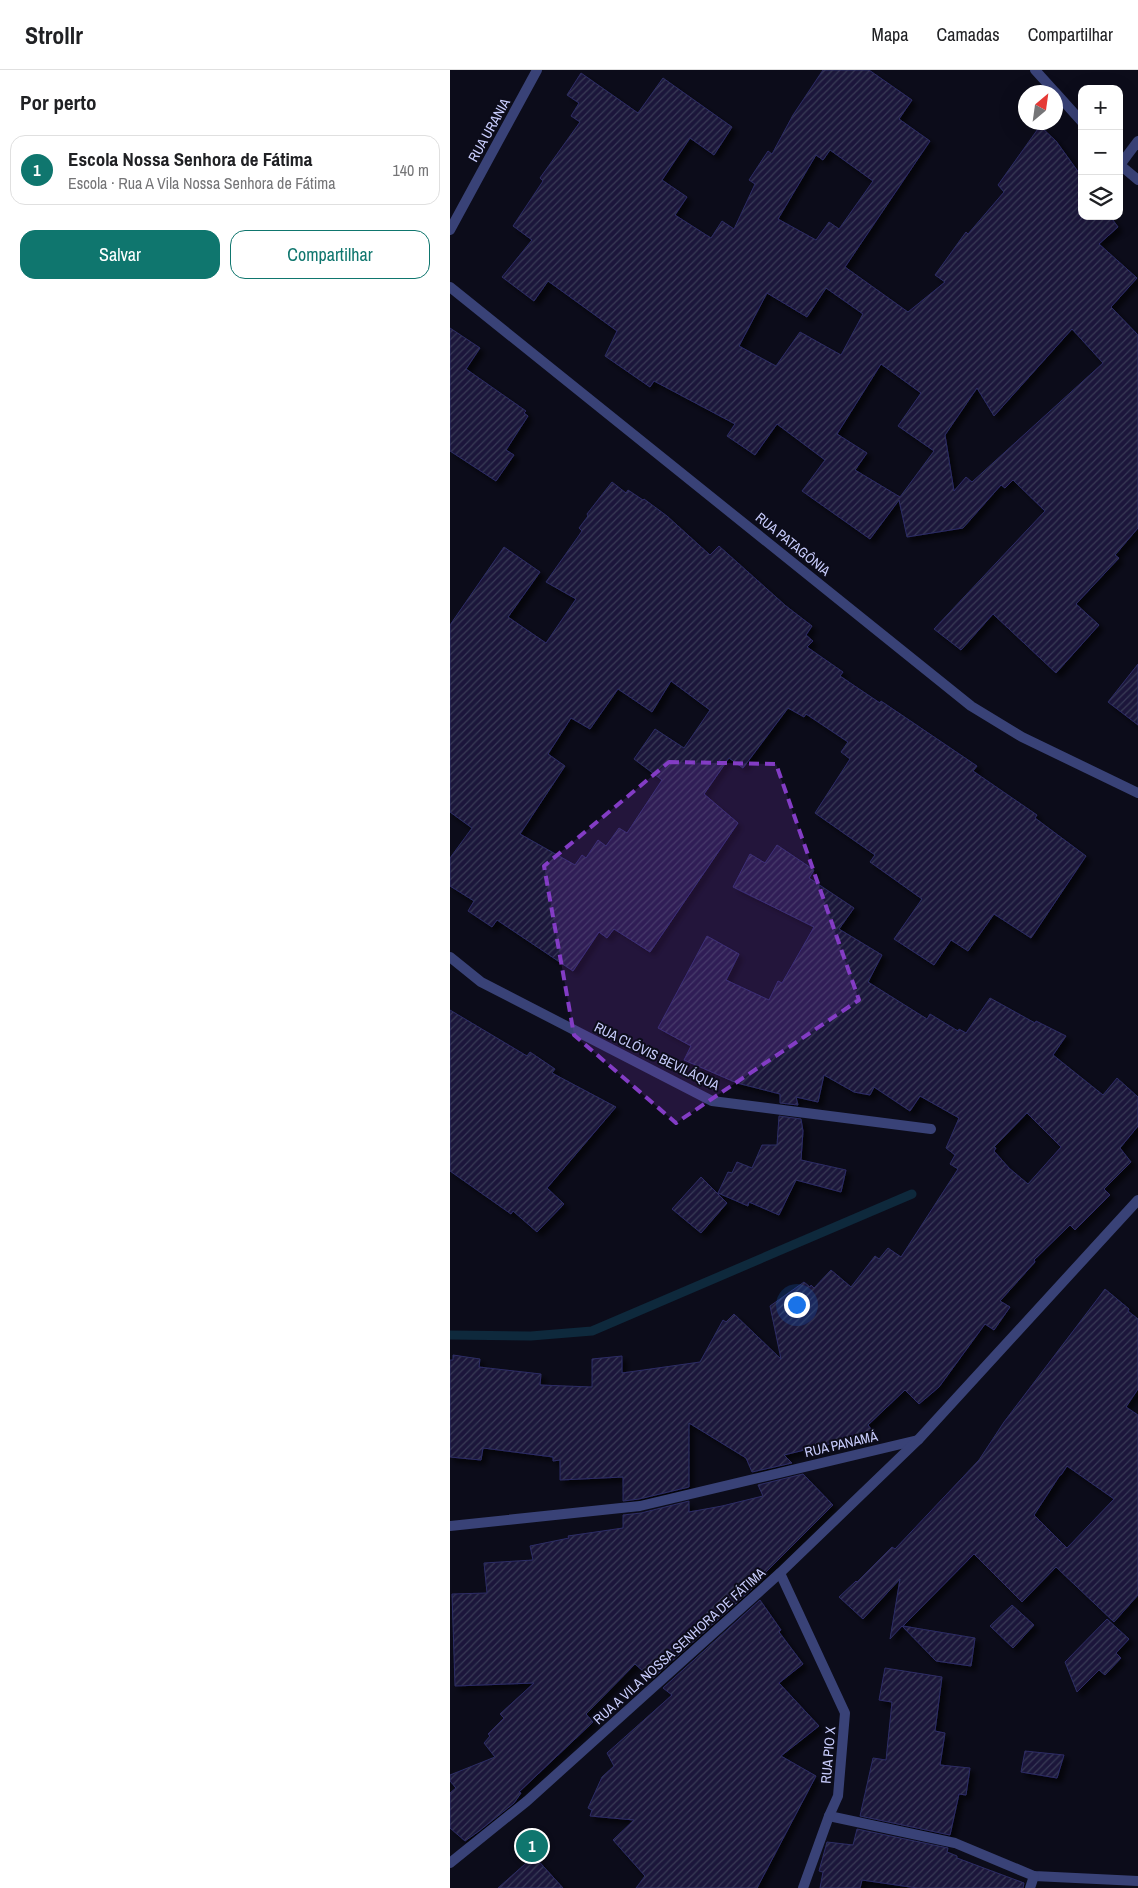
<!DOCTYPE html>
<html lang="pt">
<meta charset="utf-8">
<style>
body{margin:0;font-family:"Archivo Narrow",sans-serif;background:#f2f2f2;color:#202124}
.controls{position:absolute;right:15px;top:15px;display:grid;overflow:hidden;border-radius:10px;box-shadow:0 5px 20px #0002}
.controls button{width:45px;height:45px;display:grid;place-items:center;padding:0;border:0;border-bottom:1px solid #e0e0e0;background:#fff;color:#202124;font:25px sans-serif}
.compass{position:absolute;left:568px;top:15px;width:45px;height:45px;border-radius:50%;background:#fff;box-shadow:0 5px 20px #0002;rotate:29deg}
.you{position:absolute;left:346px;top:1234px;width:18px;height:18px;margin:-12px;border:4px solid #fff;border-radius:50%;background:#1a73e8;box-shadow:0 0 0 8px #1a73e833}
.badge{display:grid;place-items:center;width:32px;height:32px;border-radius:50%;background:#0f766e;color:#fff;font-size:16px;font-weight:700}
.pin{position:absolute;translate:-50% -50%;border:2px solid #fff;box-shadow:0 1px 5px #0006}
.list{margin:0;padding:0;list-style:none}
h2{display:flex;justify-content:space-between;align-items:center;height:65px;margin:0;padding:0 20px;font-size:21px}
h2 small{font-size:16px;font-weight:400;color:#757577}
.list li{display:grid;grid-template-columns:32px 1fr auto;gap:15px;align-items:center;box-sizing:border-box;height:70px;margin:0 10px 10px;padding:0 10px;border:1px solid #e0e0e0;border-radius:15px}
.list b{display:block;font-size:19px;white-space:nowrap}
.list p{margin:0;font-size:16px;white-space:nowrap;color:#757577}
.list em{font-size:16px;font-style:normal;color:#757577}
.actions{display:flex;gap:10px;padding:15px 20px}
.actions a{flex:1;padding:11px 0;border:1px solid #0f766e;border-radius:15px;text-align:center;font-size:18px;color:#0f766e}
.actions .main{background:#0f766e;color:#fff}
.icon{flex:none;width:28px;height:28px;fill:none;stroke:currentColor;stroke-width:2;stroke-linecap:round;stroke-linejoin:round}
.map{position:relative;flex:none;width:688px;height:1818px;overflow:hidden}
header{display:flex;align-items:center;gap:30px;box-sizing:border-box;height:70px;padding:0 25px;background:#fff;border-bottom:1px solid #e0e0e0}
header strong{font-size:24px}
nav{display:flex;gap:28px;margin-inline-start:auto;font-size:18px}
main{display:flex}
aside{flex:1;background:#fff}
.map>svg:first-child{display:block}
.lines{fill:none;stroke-linecap:round;stroke-linejoin:round}
.stream{stroke:#0e293c;stroke-width:9}
.building{fill:url(#building-hatch);stroke:#2d2c65;fill-rule:evenodd;filter:url(#shadow)}
.service{stroke:#394277;stroke-width:10}
.minor{stroke:#394277;stroke-width:10}
.tertiary{stroke:#394277;stroke-width:10}
.marked{fill:#833cc5;fill-opacity:0.2;stroke:#833cc5;stroke-width:4;stroke-dasharray:10 6;stroke-linejoin:round}
.labels{text-anchor:middle;stroke-width:4;stroke-linejoin:round;paint-order:stroke}
.street-label{font-size:14px;fill:#c8ccfc;stroke:#0c0c1a}
</style>
<header>
<strong>Strollr</strong>
<nav><a>Mapa</a><a>Camadas</a><a>Compartilhar</a></nav>
</header>
<main>
<aside>
<h2>Por perto<small></small></h2>
<ul class="list">
<li><span class="badge">1</span><div><b>Escola Nossa Senhora de Fátima</b><p>Escola · Rua A Vila Nossa Senhora de Fátima</p></div><em>140 m</em></li>
</ul>
<div class="actions"><a class="main">Salvar</a><a>Compartilhar</a></div>
</aside>
<div class="map">
<svg width="688" height="1818" viewBox="0 0 688 1818">
<defs>
<pattern id="building-hatch" width="6" height="6" patternUnits="userSpaceOnUse" patternTransform="scale(1.25)"><rect width="6" height="6" fill="#1a193a"/><path d="M-1 1l2-2M0 6l6-6M5 7l2-2" fill="none" stroke="#3a3957"/></pattern>
<filter id="shadow"><feDropShadow dx="4.5" dy="4.5" stdDeviation="2.5" flood-color="#0009"/></filter>
</defs>
<rect width="100%" height="100%" fill="#0c0c1a"/>
<g class="lines">
<polyline class="stream" points="0,1265 81,1266 142,1261 462,1124"/>
</g>
<g class="building">
<path d="M 373,0 L 419,0 L 462,30 L 449,49 L 480,71 L 395,197 L 458,242 L 495,212 L 485,205 L 516,162 L 518,164 L 554,122 L 548,115 L 590,56 L 606,71 L 632,107 L 632,146 L 660,146 L 668,157 L 649,174 L 687,208 L 661,237 L 688,265 L 688,458 L 665,485 L 669,488 L 626,534 L 649,555 L 606,603 L 543,544 L 511,580 L 484,559 L 595,441 L 563,410 L 555,418 L 551,415 L 513,458 L 457,467 L 449,430 L 420,469 L 352,421 L 375,390 L 327,354 L 305,385 L 277,366 L 285,354 L 204,311 L 200,317 L 155,286 L 167,261 L 98,211 L 84,231 L 52,207 L 82,170 L 63,156 L 93,111 L 90,108 L 130,52 L 121,46 L 129,33 L 117,25 L 131,3 L 188,43 L 213,8 L 282,57 L 264,85 L 240,68 L 212,110 L 237,127 L 225,145 L 261,168 L 272,151 L 284,159 L 305,114 L 299,110 L 318,81 L 322,84 L 343,45 ZM 380,80 L 423,111 L 389,159 L 379,152 L 366,170 L 328,149 L 366,85 L 373,90 ZM 376,218 L 413,244 L 391,285 L 350,262 L 326,296 L 289,276 L 317,223 L 357,247 ZM 622,259 L 653,293 L 522,412 L 516,407 L 504,421 L 495,365 L 527,318 L 544,346 ZM 431,294 L 471,323 L 448,356 L 484,381 L 450,427 L 405,400 L 417,383 L 387,364 Z"/>
<polygon points="0,258 30,278 16,299 76,341 74,343 78,346 56,380 64,385 46,411 0,381"/>
<path d="M 162,412 L 176,423 L 178,420 L 193,430 L 194,429 L 217,446 L 260,485 L 269,476 L 336,536 L 362,556 L 356,565 L 363,571 L 357,577 L 393,602 L 390,606 L 430,633 L 431,631 L 527,696 L 523,701 L 587,745 L 585,748 L 636,786 L 581,868 L 544,844 L 518,881 L 501,870 L 484,895 L 444,869 L 472,829 L 420,792 L 425,785 L 365,743 L 400,689 L 391,682 L 398,672 L 356,644 L 354,647 L 338,638 L 293,698 L 279,688 L 254,724 L 288,753 L 200,882 L 164,859 L 157,868 L 149,862 L 123,901 L 47,850 L 42,857 L 18,841 L 24,831 L 0,816 L 0,788 L 22,758 L 0,742 L 0,555 L 54,477 L 90,502 L 58,547 L 96,573 L 126,529 L 96,512 L 132,461 L 129,458 L 138,446 L 137,444 ZM 221,611 L 260,640 L 234,678 L 205,659 L 184,689 L 212,710 L 177,763 L 169,758 L 156,776 L 148,770 L 136,788 L 132,785 L 125,795 L 70,764 L 115,696 L 98,684 L 121,648 L 140,659 L 168,619 L 202,642 Z"/>
<polygon points="688,594 688,655 658,632"/>
<path d="M 327,775 L 364,800 L 359,808 L 404,838 L 389,859 L 432,885 L 418,912 L 477,949 L 480,944 L 508,961 L 509,959 L 516,963 L 540,928 L 585,953 L 586,951 L 616,966 L 603,985 L 653,1025 L 667,1008 L 688,1027 L 688,1056 L 670,1078 L 681,1092 L 654,1119 L 660,1125 L 625,1160 L 620,1155 L 584,1190 L 585,1192 L 550,1231 L 560,1237 L 544,1260 L 535,1254 L 489,1317 L 469,1334 L 455,1320 L 418,1355 L 424,1363 L 334,1385 L 342,1393 L 302,1402 L 296,1388 L 239,1353 L 239,1417 L 189,1429 L 173,1431 L 173,1407 L 110,1410 L 110,1390 L 103,1391 L 103,1387 L 33,1378 L 31,1390 L 0,1387 L 0,1290 L 3,1290 L 3,1285 L 30,1289 L 29,1297 L 91,1304 L 90,1315 L 142,1317 L 142,1289 L 172,1286 L 172,1303 L 250,1292 L 273,1250 L 276,1252 L 284,1244 L 331,1289 L 320,1236 L 354,1212 L 360,1217 L 361,1215 L 364,1218 L 381,1200 L 401,1217 L 425,1186 L 429,1189 L 438,1178 L 451,1187 L 508,1099 L 500,1094 L 505,1085 L 496,1078 L 509,1048 L 470,1026 L 460,1041 L 424,1017 L 420,1025 L 404,1022 L 374,1005 L 368,1032 L 346,1027 L 348,1035 L 330,1033 L 330,1024 L 287,1013 L 234,990 L 241,976 L 208,958 L 257,866 L 289,884 L 276,910 L 319,930 L 328,911 L 332,913 L 364,857 L 283,817 L 300,784 L 315,793 ZM 577,1043 L 611,1077 L 578,1114 L 559,1098 L 544,1081 L 546,1078 L 544,1077 Z"/>
<polygon points="0,940 77,986 80,982 105,999 102,1003 166,1037 97,1118 114,1134 87,1162 63,1141 61,1144 0,1101"/>
<polygon points="329,1046 351,1049 353,1061 351,1090 396,1100 391,1122 346,1110 329,1145 299,1132 298,1136 268,1123 278,1102 282,1103 287,1092 302,1098 312,1075 327,1075"/>
<polygon points="251,1107 277,1133 251,1163 222,1139"/>
<path d="M 655,1219 L 679,1239 L 678,1241 L 688,1249 L 688,1319 L 676,1337 L 688,1345 L 688,1525 L 664,1552 L 606,1497 L 572,1532 L 524,1484 L 453,1556 L 525,1568 L 521,1596 L 486,1591 L 452,1556 L 440,1569 L 450,1509 L 413,1549 L 389,1527 L 406,1511 L 407,1512 L 442,1477 L 445,1479 L 529,1390 L 554,1352 ZM 617,1396 L 664,1429 L 617,1478 L 584,1445 L 610,1405 L 611,1405 Z"/>
<polygon points="353,1404 383,1435 301,1517 302,1519 202,1609 185,1594 136,1644 143,1652 69,1722 71,1723 64,1733 29,1761 15,1771 0,1758 0,1723 6,1718 0,1711 0,1705 45,1687 34,1673 40,1666 38,1664 54,1648 50,1644 84,1613 5,1616 2,1524 37,1523 34,1493 83,1490 80,1476 119,1468 118,1466 173,1458 173,1445 191,1443 239,1431 239,1442 272,1436 313,1426 308,1415"/>
<polygon points="310,1530 331,1560 329,1562 353,1594 329,1613 369,1656 331,1686 366,1706 307,1818 186,1818 195,1806 163,1770 184,1750 140,1746 142,1740 138,1738 152,1707 164,1696 157,1683 222,1625 213,1618"/>
<polygon points="562,1535 584,1555 563,1578 540,1556"/>
<polygon points="657,1549 679,1569 666,1583 671,1588 655,1605 649,1600 627,1622 615,1592"/>
<polygon points="435,1598 492,1607 485,1661 495,1663 490,1695 520,1698 516,1725 509,1724 500,1765 410,1746 423,1688 436,1690 442,1632 429,1630"/>
<polygon points="575,1681 614,1685 607,1708 571,1702"/>
<polygon points="407,1759 498,1778 497,1782 507,1786 507,1788 574,1813 573,1818 467,1818 412,1810 410,1818 370,1818 373,1802 369,1801 377,1772 403,1775"/>
<polygon points="84,1786 113,1818 48,1818"/>
</g>
<g class="lines">
<g class="service">
<polyline points="379,1746 505,1773 584,1806 688,1811"/>
<polyline points="580,1818 584,1806"/>
</g>
<g class="minor">
<polyline points="585,0 605,22"/>
<polyline points="606,23 632,52"/>
<polyline points="669,94 688,110"/>
<polyline points="670,95 688,71"/>
<polyline points="0,160 87,0"/>
<polyline points="0,217 521,636 572,667 688,723"/>
<polyline points="0,887 31,912 262,1031 481,1059"/>
<polyline points="0,1456 190,1436 468,1370"/>
<polyline points="330,1503 395,1643 388,1726 379,1746 353,1818"/>
</g>
<polyline class="tertiary" points="0,1793 77,1731 330,1503 468,1370 688,1130"/>
</g>
<path class="marked" d="M 219,692 L 326,694 L 409,930 L 226,1053 L 124,965 L 94,796 Z"/>
<g class="labels">
<g class="street-label">
<text transform="translate(39 60) rotate(-61)" y="5">RUA URANIA</text>
<text transform="translate(343 474) rotate(39)" y="5">RUA PATAGÔNIA</text>
<text transform="translate(207 986) rotate(26)" y="5">RUA CLÓVIS BEVILÁQUA</text>
<text transform="translate(391 1374) rotate(-13)" y="5">RUA PANAMÁ</text>
<text transform="translate(229 1576) rotate(-42)" y="5">RUA A VILA NOSSA SENHORA DE FÁTIMA</text>
<text transform="translate(378 1685) rotate(-85)" y="5">RUA PIO X</text>
</g>
</g>
</svg>
<div class="controls">
<button>+</button>
<button>−</button>
<button><svg class="icon" aria-label="layers" viewBox="0 0 24 24"><path d="M12 4l9 5-9 5-9-5zM3 14l9 5 9-5"/></svg></button>
</div>
<svg class="compass" viewBox="-18 -18 36 36"><path d="M0-13l5 13h-10z" fill="#e53935"/><path d="M0 13l5-13h-10z" fill="#757577"/></svg>
<div class="you"></div>
<div class="pin badge" style="left:82px;top:1776px">1</div>
</div>
</main>
